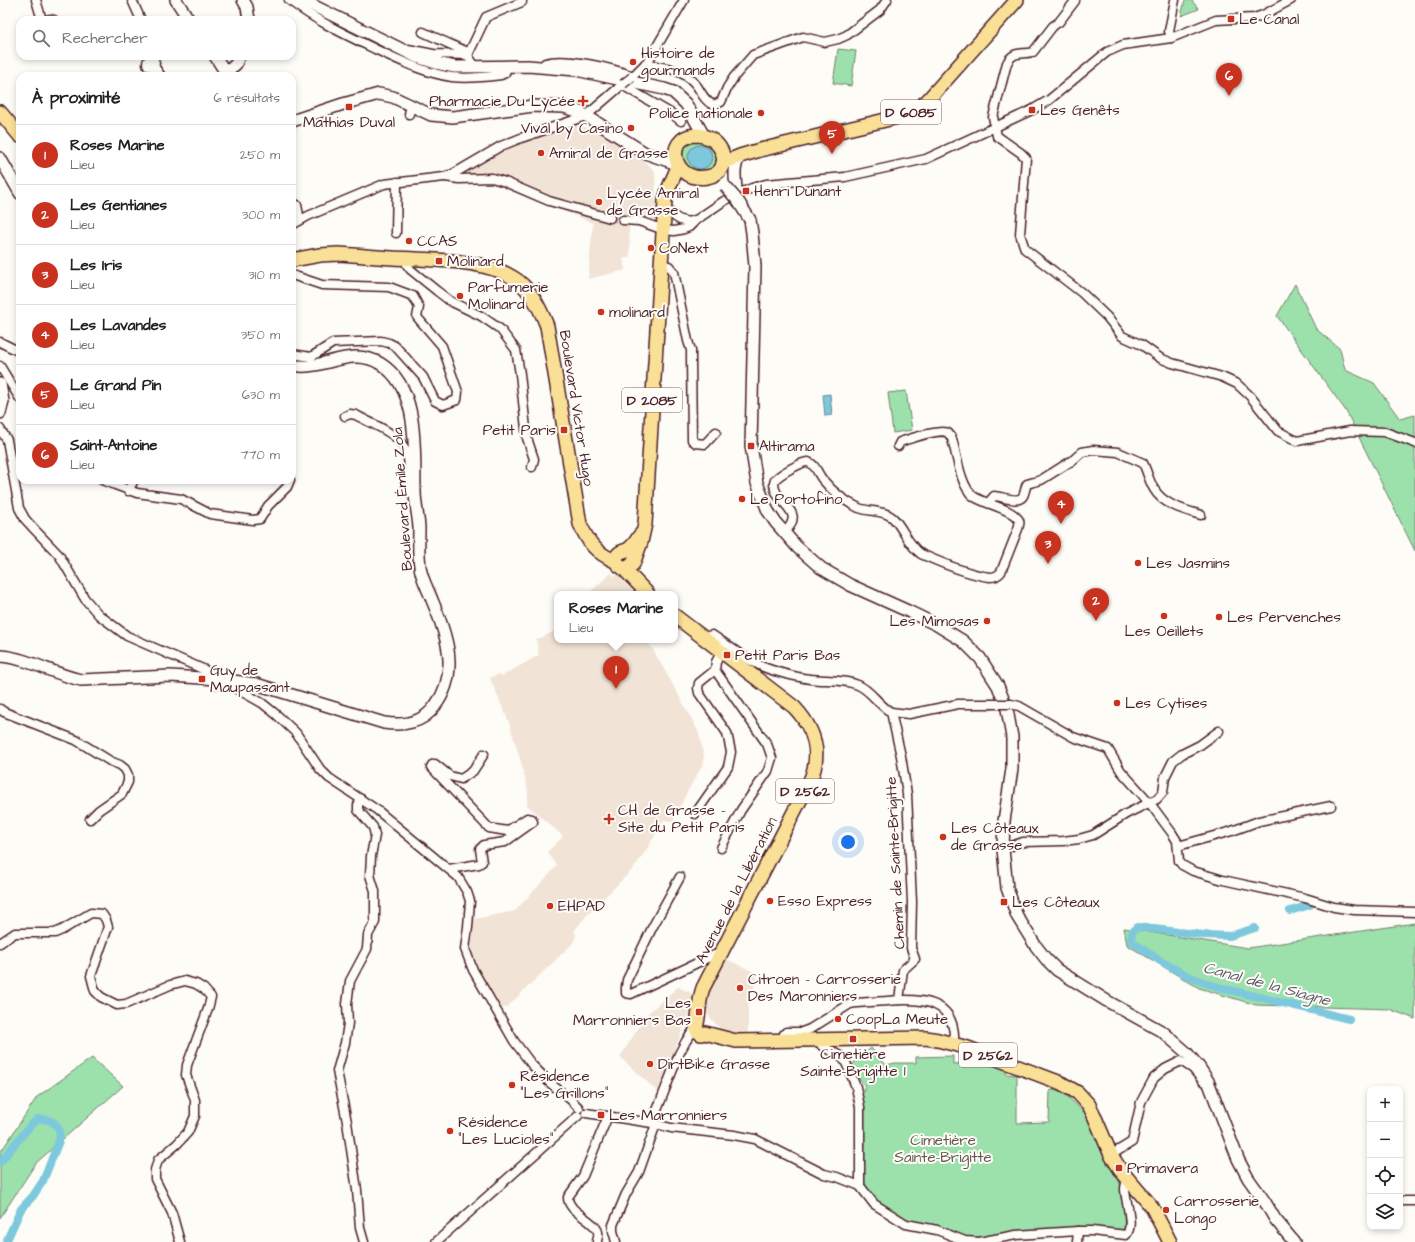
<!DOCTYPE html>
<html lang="fr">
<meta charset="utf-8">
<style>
body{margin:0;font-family:"Architects Daughter",sans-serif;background:#f6f6f6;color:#202124}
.controls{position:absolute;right:12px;bottom:12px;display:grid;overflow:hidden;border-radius:8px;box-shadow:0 2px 6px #0003}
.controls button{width:36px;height:36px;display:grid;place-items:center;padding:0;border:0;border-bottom:1px solid #e0e0e0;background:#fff;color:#202124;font:20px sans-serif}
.you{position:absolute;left:848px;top:842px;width:14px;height:14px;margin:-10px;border:3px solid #fff;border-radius:50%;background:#1a73e8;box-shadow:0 0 0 6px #1a73e833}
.badge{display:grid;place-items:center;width:26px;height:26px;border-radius:50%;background:#c8321e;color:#fff;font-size:13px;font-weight:700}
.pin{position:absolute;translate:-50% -33px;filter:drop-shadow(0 1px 2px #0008)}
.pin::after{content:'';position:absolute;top:21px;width:14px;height:12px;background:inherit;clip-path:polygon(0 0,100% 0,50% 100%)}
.popup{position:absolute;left:554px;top:591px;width:124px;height:52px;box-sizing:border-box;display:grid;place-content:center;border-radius:8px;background:#fff;filter:drop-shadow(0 1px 3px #0005);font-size:13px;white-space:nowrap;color:#757577}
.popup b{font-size:15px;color:#202124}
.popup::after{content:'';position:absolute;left:50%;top:100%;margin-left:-8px;border:8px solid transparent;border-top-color:#fff}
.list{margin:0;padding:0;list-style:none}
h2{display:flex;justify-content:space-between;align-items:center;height:52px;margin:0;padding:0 16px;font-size:17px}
h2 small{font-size:13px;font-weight:400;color:#757577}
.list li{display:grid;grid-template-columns:26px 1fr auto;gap:12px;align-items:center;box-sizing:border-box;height:60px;padding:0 16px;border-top:1px solid #e0e0e0}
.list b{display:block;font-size:15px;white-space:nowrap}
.list p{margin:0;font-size:13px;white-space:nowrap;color:#757577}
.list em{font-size:13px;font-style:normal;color:#757577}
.icon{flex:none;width:22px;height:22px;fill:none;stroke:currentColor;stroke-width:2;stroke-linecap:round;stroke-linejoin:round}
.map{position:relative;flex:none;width:1415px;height:1242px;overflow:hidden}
.search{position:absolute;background:#fff;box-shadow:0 2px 6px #0003;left:16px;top:16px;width:280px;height:44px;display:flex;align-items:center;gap:10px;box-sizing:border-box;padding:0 14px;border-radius:12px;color:#757577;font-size:15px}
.panel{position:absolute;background:#fff;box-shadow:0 2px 6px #0003;left:16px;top:72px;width:280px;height:412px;border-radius:12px}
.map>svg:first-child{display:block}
.built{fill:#f1e3d5}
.green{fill:#9ce0ab;stroke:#73806b}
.water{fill:#7dc8dd;stroke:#698496}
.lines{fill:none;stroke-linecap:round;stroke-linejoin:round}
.canal{stroke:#7dc8dd;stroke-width:8}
.street-tunnel{stroke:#d9d0ce;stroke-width:8;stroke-dasharray:8 4;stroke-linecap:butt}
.street-casing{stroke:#4a1f2b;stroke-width:11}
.secondary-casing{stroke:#4a1f2b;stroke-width:14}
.primary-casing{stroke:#4a1f2b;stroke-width:16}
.street{stroke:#fdfcf7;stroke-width:8}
.secondary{stroke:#fdfcf7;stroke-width:11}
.primary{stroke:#fadf96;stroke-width:13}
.street-bridge-casing{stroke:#4a1f2b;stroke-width:11;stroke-linecap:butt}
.secondary-bridge-casing{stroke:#4a1f2b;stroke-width:14;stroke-linecap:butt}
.street-bridge{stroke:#fdfcf7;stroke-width:8}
.secondary-bridge{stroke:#fdfcf7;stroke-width:11}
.poi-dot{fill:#c8321e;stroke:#fdfcf7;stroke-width:1.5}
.labels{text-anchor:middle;stroke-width:4;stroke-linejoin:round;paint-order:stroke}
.shield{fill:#fdfcf7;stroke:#806168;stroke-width:1}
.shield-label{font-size:14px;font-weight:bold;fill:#4a1f2b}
.poi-label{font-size:15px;fill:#4a1f2b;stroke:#fdfcf7;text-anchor:start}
.street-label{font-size:15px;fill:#4a1f2b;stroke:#fdfcf7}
.park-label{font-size:15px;fill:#635951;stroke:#fdfcf7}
.water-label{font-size:16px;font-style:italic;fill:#5c5a69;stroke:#fdfcf7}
</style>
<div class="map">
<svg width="1415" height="1242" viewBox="0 0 1415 1242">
<rect width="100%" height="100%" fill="#fdfcf7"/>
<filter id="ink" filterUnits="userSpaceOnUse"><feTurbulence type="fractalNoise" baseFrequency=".025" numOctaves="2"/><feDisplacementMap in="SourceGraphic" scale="8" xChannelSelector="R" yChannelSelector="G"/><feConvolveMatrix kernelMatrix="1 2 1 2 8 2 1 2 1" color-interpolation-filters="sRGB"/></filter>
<g filter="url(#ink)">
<g class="built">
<polygon points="578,124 629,147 655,171 657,229 629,223 630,257 623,259 625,270 588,279 593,223 490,181 464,175 472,167 509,147"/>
<polygon points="611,573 615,576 622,573 640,594 588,594"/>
<polygon points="557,630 557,640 646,640 652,648 679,696 698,731 704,755 702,766 687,792 674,820 672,821 664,820 645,852 633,869 585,917 574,931 576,935 573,943 507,1007 502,1008 476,969 468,949 470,920 515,911 557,866 547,852 561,839 563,836 527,805 528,791 523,769 509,722 490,678 500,674 502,676 539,655 536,639 543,637"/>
<polygon points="724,958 758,974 748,1005 748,1035 722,1031 708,1015 705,996"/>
<polygon points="678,987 696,995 658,1092 620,1057 648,1013"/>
</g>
<g class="green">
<polygon points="1185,0 1191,0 1199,9 1181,16"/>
<polygon points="838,49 856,51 851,86 833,83"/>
<path d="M 692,141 L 703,141 L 712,146 L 718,158 C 713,177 699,171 685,167 L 680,155 L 683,148 Z"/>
<polygon points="1295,284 1316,329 1340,349 1345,370 1374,383 1400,419 1415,415 1415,551 1346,411 1277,316"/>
<polygon points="906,391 912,430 893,433 888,393"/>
<polygon points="1415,923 1415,1019 1389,1009 1256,1005 1199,988 1127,945 1124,928 1248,948"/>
<polygon points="871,1048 886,1065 895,1063 916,1063 916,1057 953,1056 953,1064 975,1063 1005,1067 1006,1074 1017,1075 1017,1123 1049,1122 1050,1090 1059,1091 1067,1096 1090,1118 1110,1165 1118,1178 1121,1187 1127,1226 1123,1231 981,1239 971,1238 907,1222 882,1207 870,1196 864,1182 862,1095 865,1086 849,1067"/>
<polygon points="92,1058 123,1086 36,1163 0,1218 0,1153 37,1097"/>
</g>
<g class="water">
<circle cx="700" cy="157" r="12"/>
<polygon points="830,394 832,415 825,416 823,395"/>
</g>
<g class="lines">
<g class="canal">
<polyline points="1290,911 1310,905"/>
<path d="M 1255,928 L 1230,936 L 1203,935 L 1138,927 C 1131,931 1131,935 1132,942 L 1164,963 L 1188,976 L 1208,984 L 1230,990 L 1349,1019"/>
<path d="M 0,1162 L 30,1126 L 38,1119 C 53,1118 62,1126 59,1141 L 43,1181 L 33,1196 L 21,1209 L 6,1242"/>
</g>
<polyline class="street-tunnel" points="610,218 623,220"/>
<g class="street-casing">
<g id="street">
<polyline points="36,0 42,20"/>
<polyline points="132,0 141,20"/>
<path d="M 289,0 C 316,21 346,35 377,50 C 401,61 425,73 452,77 C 468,79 485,77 501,75 L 505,73 L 507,67"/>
<path d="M 1075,1 L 1059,22 L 1053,26 L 1033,52 C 1022,55 1014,50 1007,63 L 993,117 L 997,136 L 1021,153 L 1026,158 L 1020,234 L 1025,249 L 1082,293 L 1107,317 L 1122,336 L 1142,345 L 1160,358 L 1172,363 L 1222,377 L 1237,384 L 1250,396 L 1278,431 L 1297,441 L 1350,431 L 1385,432 L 1415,443"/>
<polyline points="46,20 50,19 54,20"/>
<polyline points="423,32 465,51 476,68"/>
<polyline points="1171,38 1169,31 1175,0"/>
<polyline points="408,49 433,54 468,55"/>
<polyline points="468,55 486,17 522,2"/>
<circle cx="151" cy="63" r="4"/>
<path d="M 645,64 C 665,67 684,69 697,86 C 702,94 705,101 713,105 L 721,102 L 727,88 L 734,77 L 753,55 L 803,37 L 825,42 L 838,39 L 847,35 L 880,10 L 887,0"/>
<polyline points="154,66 161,76"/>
<path d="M 543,67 L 545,63 C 567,57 611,68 633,76"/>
<polyline points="632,77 645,64 650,58 684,0"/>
<polyline points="622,85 672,114 681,121"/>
<polyline points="409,114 411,106"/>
<polyline points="445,177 459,179 492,178 505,182 549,201 610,218"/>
<polyline points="292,202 297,205 300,220"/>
<path d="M 670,212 C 677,220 685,224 695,220"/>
<polyline points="623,220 639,221 664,230 674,231 684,229 689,227 696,220 721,203 729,198 752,188 766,184 845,177 926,159 1032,110 1049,100 1107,52 1123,45 1171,38 1216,20 1254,18 1263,15 1291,0"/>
<polyline points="292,225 308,216 384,184 444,177 453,174 501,146 521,138 586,116 623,84"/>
<polyline points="396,233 397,182"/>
<polyline points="407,259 407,265 411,270 437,291 450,301 481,316 500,329 516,350 520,374 527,438 534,459 532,467"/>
<polyline points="662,264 669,266 674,272 688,341 691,350 691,357 692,440 696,443 705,444 716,432"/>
<polyline points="292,275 322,285 389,287 413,296 419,307 417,317 442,346 458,392 457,400 443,405 435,401 423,377 395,346 389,343 381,341 333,343 311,357 292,354"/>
<polyline points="0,342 20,352"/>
<polyline points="0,366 20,399"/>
<path d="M 345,416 L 350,414 L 356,415 C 373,425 400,433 407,453 C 410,463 408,480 410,490 L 411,493 L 415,493"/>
<polyline points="0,429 7,440 19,508 25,519 35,530 59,555 85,599 99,615 127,636 205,670 210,674 216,684 231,686 239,690 262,703 277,715 296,733 320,769 329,778 377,810 458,877 467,892 470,901 468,927 465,949 473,970 514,1041 532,1065 550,1083 571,1100 579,1108"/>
<polyline points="102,480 137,493 181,499 210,514 253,520 260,519 268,506 287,487 290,480"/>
<polyline points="128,491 134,480"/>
<path d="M 988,503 L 994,496 C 1001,496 1019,504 1023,496 C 1025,493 1025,488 1027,484 L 1041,480 L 1073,460 L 1082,452 L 1093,450 L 1118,452 L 1143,463 C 1147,471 1149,481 1154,489 C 1163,505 1185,510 1201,515"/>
<path d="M 784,533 C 808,510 775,505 774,484 C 774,483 775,479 776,479 C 780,474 803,461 808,462 C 816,464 818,475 823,480 C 832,491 846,502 859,508 C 869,512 885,510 893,518 C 904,529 907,544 921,554 C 939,562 970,575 990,577 C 995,577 998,576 1001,572 L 1018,529 C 1019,525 1021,521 1017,518 C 1010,508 984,504 973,496 C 960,485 957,455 952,439 C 952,438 949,434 948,433 C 942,428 909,439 900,442 L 898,446"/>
<path d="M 704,637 L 712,635 C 728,645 742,657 759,665 C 771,671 796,677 810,679 C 826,681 843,679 858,685 C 872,691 878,705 891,712 L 901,756 L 907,794 L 912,902 L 911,948 L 915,959 L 903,970 L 899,1000"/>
<polyline points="1011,704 1019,706 1073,737 1108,749 1121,771 1149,802 1172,833 1177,841 1179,861 1182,865 1193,871 1223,880 1305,898 1334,907 1354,910 1415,912"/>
<polyline points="0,709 4,712 76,740 110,761 120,765 125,769 128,775 128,782 122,794 99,810 90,819"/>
<polyline points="891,712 909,714 958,704 991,704"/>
<polyline points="361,799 358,805 358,810 373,827 375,835 371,856 370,875 375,891 375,922 368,935 367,949 350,981 347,1004 348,1023 345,1043 337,1071 347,1122 357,1190 360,1228 364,1242"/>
<polyline points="695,814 728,767 731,752 727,733 699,693 698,688 699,683 715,670"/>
<polyline points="1178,846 1232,831 1259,821 1331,806"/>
<polyline points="721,848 741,810 768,771 772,758 767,744 715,670 716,662 722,651"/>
<polyline points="1003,849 1023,842 1063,841 1079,839 1093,835 1126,814 1157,799 1163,792 1165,777 1173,761 1182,754 1200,745 1219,731"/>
<polyline points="449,869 479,864 482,862 480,849 484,845 505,842 533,822 532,819 527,818 507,831 489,828 431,767 432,765 435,764 450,776 461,779 473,771 484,754"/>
<polyline points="680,877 652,928 627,980 626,987 626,993 631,994 714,955 721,953"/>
<polyline points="0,943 15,933 55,933 62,930 91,913 102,914 106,920 108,927 91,976 95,991 101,997 117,1005 126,1004 170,985 185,981 196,984 204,989 211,997 208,1009 187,1065 186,1075 195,1100 195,1116 188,1132 177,1144 158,1160 155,1170 155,1179 172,1213 180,1242"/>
<path d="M 783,1040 L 784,1034 L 786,1032 L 802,1032 L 810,1029 L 850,1004 C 862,1002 875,1002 887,1001 C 921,998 957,999 954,1044"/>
<polyline points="818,1040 822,1046 842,1057 846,1063 856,1087 860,1107 860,1186"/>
<polyline points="586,1113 652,1123 671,1128 734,1135 755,1139 824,1174 837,1177 860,1186"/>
<polyline points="652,1123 679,1054 686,1041 696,1027"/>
<polyline points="1111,1155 1132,1142 1141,1102 1154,1078 1165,1069 1181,1061 1193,1069 1203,1081"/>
<polyline points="860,1186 874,1204 906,1224 937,1230 965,1241 979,1242"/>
<polyline points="1400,1201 1415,1201"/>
<polyline points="436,1242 578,1116"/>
<path d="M 597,1242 C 597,1239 599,1236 598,1232 C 595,1220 567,1212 568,1197 L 583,1176 L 608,1116"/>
<polyline points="616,1242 613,1231 613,1225 626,1194 639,1172 656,1124"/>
<path d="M 979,1242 L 1016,1235 L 1078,1231 L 1092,1231 L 1126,1235 C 1135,1226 1125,1200 1125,1189 C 1125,1185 1126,1183 1128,1179"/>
<polyline points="1077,1242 1078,1231"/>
</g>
</g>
<g class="secondary-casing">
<g id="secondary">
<polyline points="176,0 189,20"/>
<polyline points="243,0 247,7 249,20"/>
<polyline points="302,0 417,57 436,63 455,67 528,66 576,70 664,89 673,92 686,104 704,136"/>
<polyline points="215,56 228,76"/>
<polyline points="226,73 236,64 239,56"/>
<polyline points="292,121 343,104 379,94 393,97 431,115 453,117 533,106 564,107 580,112 645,153 677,164"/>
<polyline points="0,158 20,193"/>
<path d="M 736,189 C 735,176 733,167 740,156"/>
<polyline points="750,220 752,233 755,266 751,446 757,483 768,511 776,523 797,547 821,568 850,585 910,612 937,625 963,641 980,658 998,686 1007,709 1012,737 1012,769 1004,821 1003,849 1007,888 1017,916 1035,945 1046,959 1057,970 1107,1001 1163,1032 1187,1053 1199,1067 1208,1081 1238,1159 1248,1178 1265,1202 1275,1219 1294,1242"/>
<polyline points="0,384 3,401 0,413"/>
<path d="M 0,656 C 28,658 53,674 81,680 L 170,676 L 217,679 L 256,684 L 384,723 C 403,726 423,723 435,706 C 460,673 447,635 432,600 C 428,589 421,578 420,566 C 418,553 419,540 419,527 C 418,515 415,503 415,491 C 414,450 420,389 381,364 C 350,345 322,372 292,365"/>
</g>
</g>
<g class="primary-casing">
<g id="primary">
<polyline points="0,112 20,136"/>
<path d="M 695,135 C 725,135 735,172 707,177 C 673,183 663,138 695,135 Z"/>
<polyline points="723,163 740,156 760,150 898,117 917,109 927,101 1017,0"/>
<path d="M 292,260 L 320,255 L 338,254 C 356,255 375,257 393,258 C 428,260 483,259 512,277 C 530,287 540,308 547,326 L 580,524 C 589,544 596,553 617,562"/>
<path d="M 640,535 C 637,540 632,547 627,550 C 621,552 617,552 616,560 L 618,565 L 623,568 L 648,594"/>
<path d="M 623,568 L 627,568 L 633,564 L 641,542 L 645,524 L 665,201 C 667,188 674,178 678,166"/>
<path d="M 675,616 L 794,707 C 815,729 822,753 810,781 L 703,988 C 698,1001 700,1015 696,1027 L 697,1031 L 701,1034 L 705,1033 L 736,1041 L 926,1038 L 938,1040 L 968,1048 L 1061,1083 L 1078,1093 L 1089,1105 L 1093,1113 L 1111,1155 L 1122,1172 L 1152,1207 L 1170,1242"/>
</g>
</g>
<use href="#street" class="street"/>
<use href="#secondary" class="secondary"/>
<use href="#primary" class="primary"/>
<g class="street-bridge-casing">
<g id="street-bridge">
<polyline points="623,84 632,77"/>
<polyline points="991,704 1011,704"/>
</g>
</g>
<g class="secondary-bridge-casing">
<polyline id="secondary-bridge" points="725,186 738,201 750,220"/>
</g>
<use href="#street-bridge" class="street-bridge"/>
<use href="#secondary-bridge" class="secondary-bridge"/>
</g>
</g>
<g class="poi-dot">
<rect x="1227" y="15" width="8" height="8" rx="2"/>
<circle cx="633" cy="62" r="4"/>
<path d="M581 95h4v4h4v4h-4v4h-4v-4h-4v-4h4z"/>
<rect x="345" y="103" width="8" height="8" rx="2"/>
<rect x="1028" y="106" width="8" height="8" rx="2"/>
<circle cx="761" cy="113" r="4"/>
<circle cx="631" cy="128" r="4"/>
<circle cx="541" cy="153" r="4"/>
<rect x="742" y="187" width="8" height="8" rx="2"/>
<circle cx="599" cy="202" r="4"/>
<circle cx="409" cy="241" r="4"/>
<circle cx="651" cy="248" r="4"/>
<rect x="435" y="257" width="8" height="8" rx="2"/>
<circle cx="460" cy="296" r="4"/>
<circle cx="601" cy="312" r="4"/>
<rect x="560" y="426" width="8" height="8" rx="2"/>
<rect x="747" y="442" width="8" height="8" rx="2"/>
<circle cx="742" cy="499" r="4"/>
<circle cx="1138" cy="563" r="4"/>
<circle cx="1164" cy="616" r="4"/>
<circle cx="1219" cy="617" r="4"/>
<circle cx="987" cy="621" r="4"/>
<rect x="723" y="651" width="8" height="8" rx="2"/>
<rect x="198" y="675" width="8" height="8" rx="2"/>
<circle cx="1117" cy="703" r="4"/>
<path d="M607 813h4v4h4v4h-4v4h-4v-4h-4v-4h4z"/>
<circle cx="943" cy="837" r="4"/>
<circle cx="770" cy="901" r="4"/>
<rect x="1000" y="898" width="8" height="8" rx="2"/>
<circle cx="550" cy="906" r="4"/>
<circle cx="740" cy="988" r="4"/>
<rect x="695" y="1008" width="8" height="8" rx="2"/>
<circle cx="838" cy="1019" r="4"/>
<rect x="849" y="1035" width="8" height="8" rx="2"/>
<circle cx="650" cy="1064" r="4"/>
<circle cx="512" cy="1085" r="4"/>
<rect x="597" y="1111" width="8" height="8" rx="2"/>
<circle cx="450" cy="1131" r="4"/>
<rect x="1115" y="1164" width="8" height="8" rx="2"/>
<circle cx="1166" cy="1210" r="4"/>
</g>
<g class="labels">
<g class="shield">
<rect x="881" y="100" width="60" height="24" rx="3"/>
<rect x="622" y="388" width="60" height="24" rx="3"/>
<rect x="776" y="779" width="58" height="24" rx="3"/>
<rect x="959" y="1043" width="58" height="24" rx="3"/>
</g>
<g class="shield-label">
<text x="911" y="117">D 6085</text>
<text x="652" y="405">D 2085</text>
<text x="805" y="796">D 2562</text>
<text x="988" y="1060">D 2562</text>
</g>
<g class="poi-label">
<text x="1239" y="24">Le Canal</text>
<text x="641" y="58">Histoire de<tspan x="641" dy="17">gourmands</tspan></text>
<text x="575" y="106" text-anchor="end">Pharmacie Du Lycée</text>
<text x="1040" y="115">Les Genêts</text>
<text x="753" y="118" text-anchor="end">Police nationale</text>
<text x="349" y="127" text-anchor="middle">Mathias Duval</text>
<text x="623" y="133" text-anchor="end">Vival by Casino</text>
<text x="549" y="158">Amiral de Grasse</text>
<text x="754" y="196">Henri Dunant</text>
<text x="607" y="198">Lycée Amiral<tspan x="607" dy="17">de Grasse</tspan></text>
<text x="417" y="246">CCAS</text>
<text x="659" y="253">CoNext</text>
<text x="447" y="266">Molinard</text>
<text x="468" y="292">Parfumerie<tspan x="468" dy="17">Molinard</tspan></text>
<text x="609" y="317">molinard</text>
<text x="556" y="435" text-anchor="end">Petit Paris</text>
<text x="759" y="451">Altirama</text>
<text x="750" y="504">Le Portofino</text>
<text x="1146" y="568">Les Jasmins</text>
<text x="1227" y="622">Les Pervenches</text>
<text x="979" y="626" text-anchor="end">Les Mimosas</text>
<text x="1164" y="636" text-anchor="middle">Les Oeillets</text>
<text x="735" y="660">Petit Paris Bas</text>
<text x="210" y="675">Guy de<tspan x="210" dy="17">Maupassant</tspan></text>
<text x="1125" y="708">Les Cytises</text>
<text x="618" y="815">CH de Grasse -<tspan x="618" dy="17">Site du Petit Paris</tspan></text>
<text x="951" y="833">Les Côteaux<tspan x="951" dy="17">de Grasse</tspan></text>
<text x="778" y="906">Esso Express</text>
<text x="1012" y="907">Les Côteaux</text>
<text x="558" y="911">EHPAD</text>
<text x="748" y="984">Citroen - Carrosserie<tspan x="748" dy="17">Des Maronniers</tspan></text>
<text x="691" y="1008" text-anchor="end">Les<tspan x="691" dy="17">Marronniers Bas</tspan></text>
<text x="846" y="1024">CoopLa Meute</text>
<text x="853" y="1059" text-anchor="middle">Cimetière<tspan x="853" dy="17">Sainte-Brigitte 1</tspan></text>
<text x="658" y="1069">DirtBike Grasse</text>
<text x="520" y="1081">Résidence<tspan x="520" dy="17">"Les Grillons"</tspan></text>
<text x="609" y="1120">Les Marronniers</text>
<text x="458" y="1127">Résidence<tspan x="458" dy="17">"Les Lucioles"</tspan></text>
<text x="1127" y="1173">Primavera</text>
<text x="1174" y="1206">Carrosserie<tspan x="1174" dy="17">Longo</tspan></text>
</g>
<g class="street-label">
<text transform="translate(577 408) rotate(81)" y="5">Boulevard Victor Hugo</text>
<text transform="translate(402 499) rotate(-94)" y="5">Boulevard Émile Zola</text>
<text transform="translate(895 863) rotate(-93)" y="5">Chemin de Sainte-Brigitte</text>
<text transform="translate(736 890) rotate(-63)" y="5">Avenue de la Libération</text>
</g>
<g class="park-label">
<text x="943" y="1145">Cimetière<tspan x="943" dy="17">Sainte-Brigitte</tspan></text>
</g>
<g class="water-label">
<text transform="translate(1267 983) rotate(15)" y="6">Canal de la Siagne</text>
</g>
</g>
</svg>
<div class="controls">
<button>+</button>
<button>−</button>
<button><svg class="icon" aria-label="locate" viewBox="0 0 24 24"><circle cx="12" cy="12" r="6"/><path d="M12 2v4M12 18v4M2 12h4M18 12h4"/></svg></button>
<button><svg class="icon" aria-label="layers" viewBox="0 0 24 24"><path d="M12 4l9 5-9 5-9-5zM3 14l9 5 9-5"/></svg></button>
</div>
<div class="you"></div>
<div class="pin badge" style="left:616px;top:689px">1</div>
<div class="popup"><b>Roses Marine</b>Lieu</div>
<div class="pin badge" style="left:1096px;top:621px">2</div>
<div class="pin badge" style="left:1048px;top:564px">3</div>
<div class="pin badge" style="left:1061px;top:524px">4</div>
<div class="pin badge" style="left:832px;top:154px">5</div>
<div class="pin badge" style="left:1229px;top:96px">6</div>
<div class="search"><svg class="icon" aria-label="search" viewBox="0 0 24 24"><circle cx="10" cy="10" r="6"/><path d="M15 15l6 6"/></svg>Rechercher</div>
<section class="panel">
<h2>À proximité<small>6 résultats</small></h2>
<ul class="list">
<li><span class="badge">1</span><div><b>Roses Marine</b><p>Lieu</p></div><em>250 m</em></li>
<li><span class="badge">2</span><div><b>Les Gentianes</b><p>Lieu</p></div><em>300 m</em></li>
<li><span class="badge">3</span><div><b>Les Iris</b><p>Lieu</p></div><em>310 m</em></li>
<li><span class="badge">4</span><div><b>Les Lavandes</b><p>Lieu</p></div><em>350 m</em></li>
<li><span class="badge">5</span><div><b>Le Grand Pin</b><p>Lieu</p></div><em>630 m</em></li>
<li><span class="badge">6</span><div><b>Saint-Antoine</b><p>Lieu</p></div><em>770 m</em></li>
</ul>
</section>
</div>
